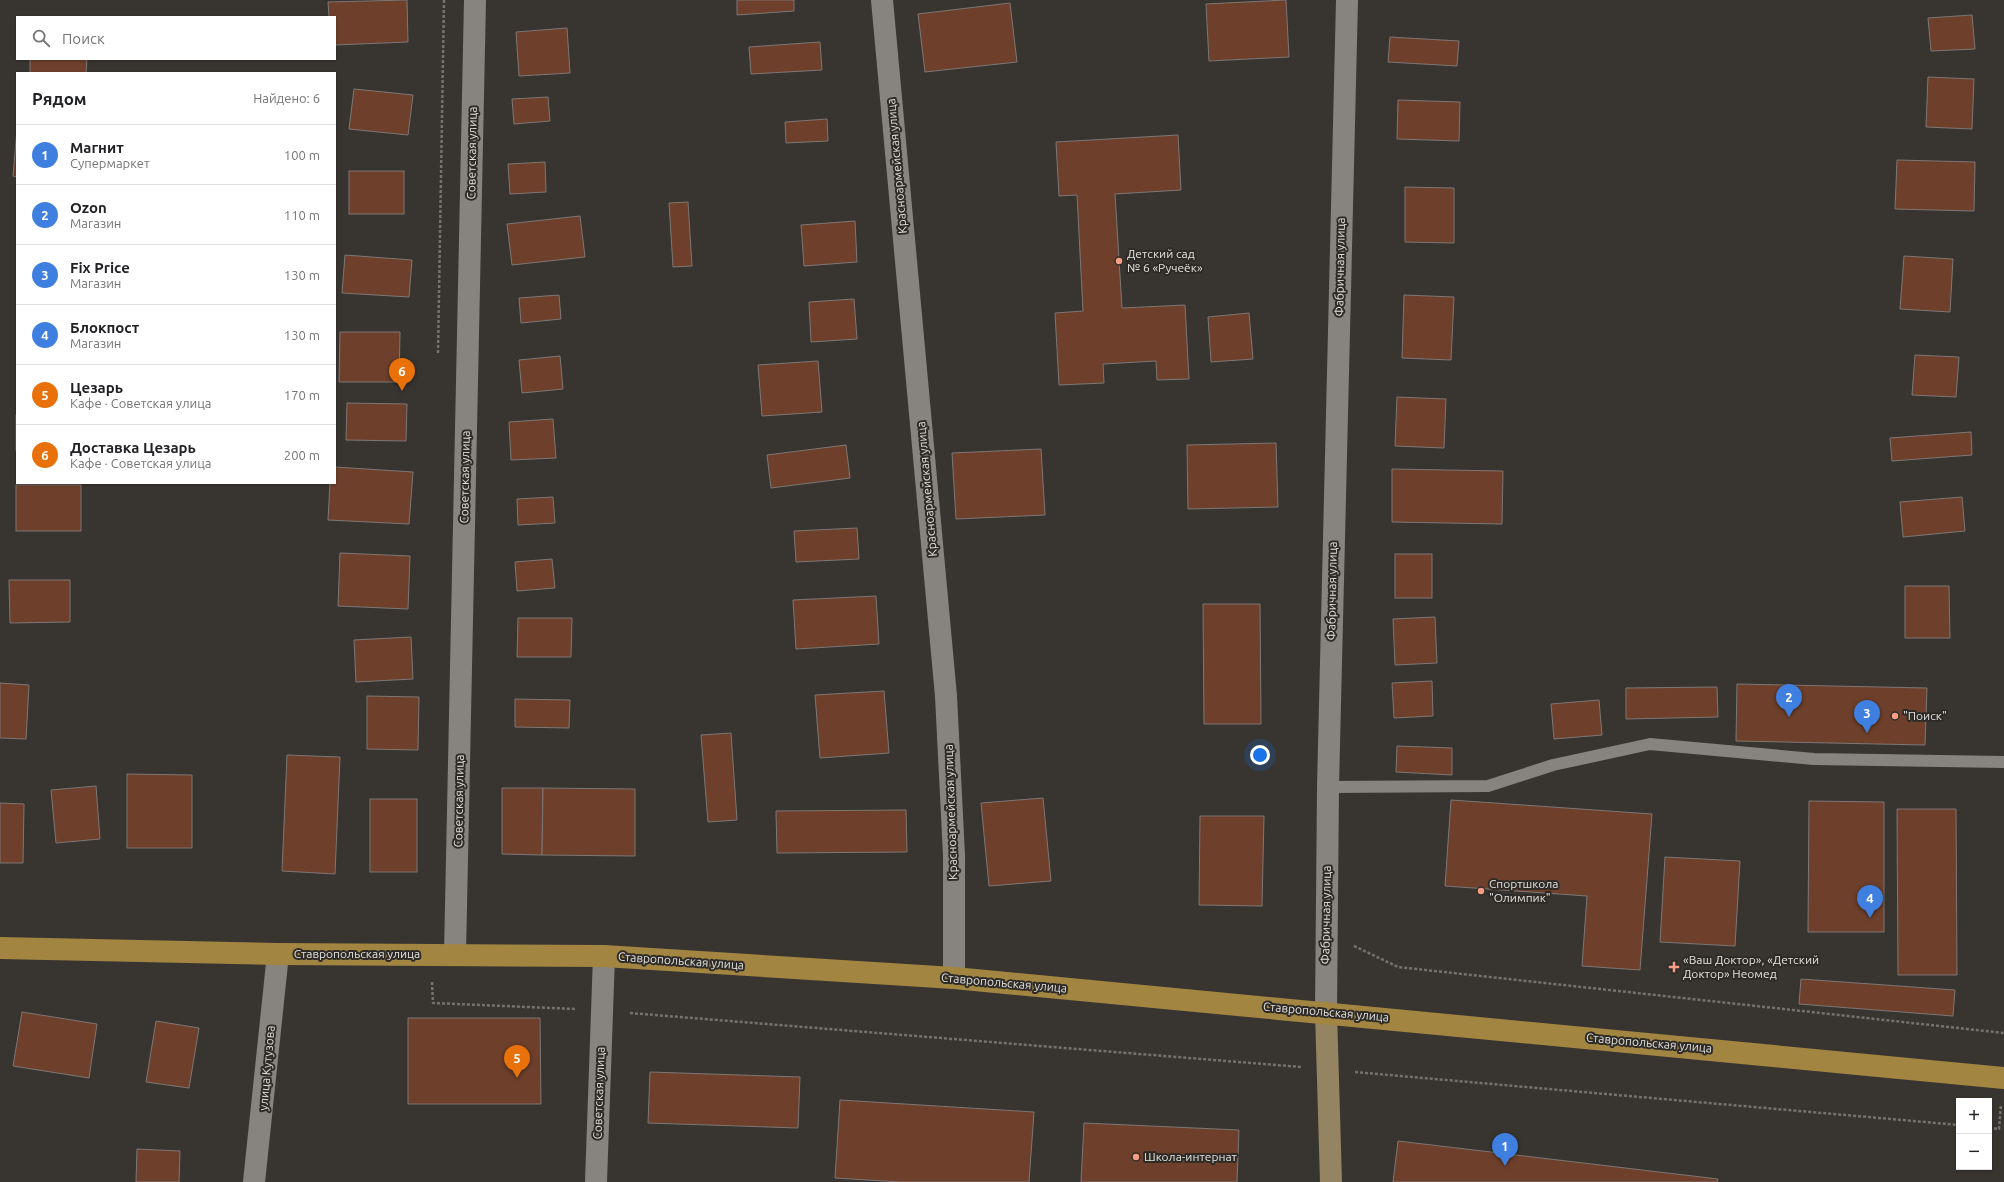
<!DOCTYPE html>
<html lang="ru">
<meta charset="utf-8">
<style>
body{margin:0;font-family:Ubuntu,sans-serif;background:#f6f6f6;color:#202124}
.controls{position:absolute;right:12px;bottom:12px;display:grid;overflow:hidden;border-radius:0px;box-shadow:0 1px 3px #0004}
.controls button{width:36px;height:36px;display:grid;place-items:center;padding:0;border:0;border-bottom:1px solid #e0e0e0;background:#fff;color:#202124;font:20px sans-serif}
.you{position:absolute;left:1260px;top:755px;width:14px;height:14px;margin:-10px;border:3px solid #fff;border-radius:50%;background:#1a73e8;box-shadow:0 0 0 6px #1a73e833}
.badge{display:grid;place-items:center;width:26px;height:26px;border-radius:50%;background:#b45309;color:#fff;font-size:13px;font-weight:700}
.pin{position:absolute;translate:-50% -33px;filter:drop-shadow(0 1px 2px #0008)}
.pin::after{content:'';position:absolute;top:21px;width:14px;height:12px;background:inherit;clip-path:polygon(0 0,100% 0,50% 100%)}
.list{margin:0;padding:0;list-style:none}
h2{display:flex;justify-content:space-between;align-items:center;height:52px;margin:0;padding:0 16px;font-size:17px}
h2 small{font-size:13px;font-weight:400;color:#757577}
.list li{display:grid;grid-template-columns:26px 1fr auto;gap:12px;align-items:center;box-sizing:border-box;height:60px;padding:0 16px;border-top:1px solid #e0e0e0}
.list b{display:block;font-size:15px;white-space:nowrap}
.list p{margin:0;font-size:13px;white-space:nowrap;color:#757577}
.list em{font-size:13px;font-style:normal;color:#757577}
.icon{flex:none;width:22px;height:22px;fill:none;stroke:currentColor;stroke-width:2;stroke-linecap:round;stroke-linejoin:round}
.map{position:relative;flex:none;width:2004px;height:1182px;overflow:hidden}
.search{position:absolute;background:#fff;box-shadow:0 1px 3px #0004;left:16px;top:16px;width:320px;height:44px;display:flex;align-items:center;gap:10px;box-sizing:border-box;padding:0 14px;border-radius:0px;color:#757577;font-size:15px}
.panel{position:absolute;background:#fff;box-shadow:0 1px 3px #0004;left:16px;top:72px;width:320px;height:412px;border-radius:0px}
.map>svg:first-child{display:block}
.building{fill:#6e402b;stroke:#7d7775}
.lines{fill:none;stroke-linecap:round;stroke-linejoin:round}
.path{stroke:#74726e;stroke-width:2.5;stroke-dasharray:3 2;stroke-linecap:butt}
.lane{stroke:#87847f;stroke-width:12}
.street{stroke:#87847f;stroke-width:22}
.secondary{stroke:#958461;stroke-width:22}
.primary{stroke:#a38542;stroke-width:22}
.poi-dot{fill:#f49e86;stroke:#2e2b27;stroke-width:1.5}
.labels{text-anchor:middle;stroke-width:4;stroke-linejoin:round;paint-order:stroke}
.street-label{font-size:12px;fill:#e2e1de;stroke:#2e2b27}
.poi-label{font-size:12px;fill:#e2e1de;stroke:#2e2b27;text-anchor:start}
</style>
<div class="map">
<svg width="2004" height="1182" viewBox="0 0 2004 1182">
<rect width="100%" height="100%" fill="#383531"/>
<g class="building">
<polygon points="407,0 408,42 335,45 335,17 329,17 328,2"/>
<polygon points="737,0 794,0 794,11 737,15"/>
<polygon points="1286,0 1289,57 1209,61 1206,4"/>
<polygon points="1010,3 1017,62 925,72 918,14"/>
<polygon points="1972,15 1975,49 1931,51 1928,18"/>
<polygon points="567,28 570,73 519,76 516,32"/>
<polygon points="1390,37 1459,41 1457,66 1388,62"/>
<polygon points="820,42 822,70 751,74 749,47"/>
<polygon points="30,59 87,59 86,73 30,73"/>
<polygon points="1928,77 1974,79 1972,129 1926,127"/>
<polygon points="354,89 413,95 408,135 349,129"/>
<polygon points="548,97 550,121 514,124 512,99"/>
<polygon points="1398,100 1460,102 1459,141 1397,139"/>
<polygon points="827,119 828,141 786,143 785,122"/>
<polygon points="17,129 17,177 13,176"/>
<polygon points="1178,135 1181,190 1115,194 1122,308 1185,305 1189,379 1157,380 1156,361 1103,364 1104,383 1059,385 1055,313 1083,311 1077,195 1059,196 1056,142"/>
<polygon points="1897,160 1975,162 1974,211 1895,209"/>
<polygon points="545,162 546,192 510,194 508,164"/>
<rect x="349" y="171" width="55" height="43"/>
<polygon points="1405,187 1454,188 1454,243 1405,242"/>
<polygon points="688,202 692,266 673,267 669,203"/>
<polygon points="580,216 585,257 512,265 507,224"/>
<polygon points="855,221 857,262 804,266 801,225"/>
<polygon points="345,255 412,260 409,297 342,293"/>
<polygon points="1904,256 1953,259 1950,312 1900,309"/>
<polygon points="559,295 561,319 521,323 519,298"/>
<polygon points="1404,295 1454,297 1451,360 1402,358"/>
<polygon points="854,299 857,339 811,342 809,302"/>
<polygon points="1249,313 1253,359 1211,362 1208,317"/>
<polygon points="340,332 400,332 399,382 339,382"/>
<polygon points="1915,355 1959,357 1956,397 1912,395"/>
<polygon points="560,356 563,389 522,393 519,360"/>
<polygon points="818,361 822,412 762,416 758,365"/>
<polygon points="1397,397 1446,399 1444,448 1395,446"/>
<polygon points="347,403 407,404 406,441 346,440"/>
<rect x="16" y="415" width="1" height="35"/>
<polygon points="553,419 556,458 511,460 509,422"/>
<polygon points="1971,432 1972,455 1892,461 1890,438"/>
<polygon points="1276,443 1278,507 1188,509 1187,445"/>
<polygon points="846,445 850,478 771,488 767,455"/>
<polygon points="1041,449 1045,515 956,519 952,453"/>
<polygon points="335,467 413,472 409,524 328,520 330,483 335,483"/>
<polygon points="1392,469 1503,471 1502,524 1392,522"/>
<rect x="16" y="485" width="65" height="46"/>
<polygon points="553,497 555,523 518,525 517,499"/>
<polygon points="1962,497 1965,531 1903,537 1900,502"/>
<polygon points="857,528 859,559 796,562 794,531"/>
<polygon points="340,553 410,556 408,609 338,606"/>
<rect x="1395" y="554" width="37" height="44"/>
<polygon points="552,559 555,588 517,591 515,562"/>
<polygon points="9,580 70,580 70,622 10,623"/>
<polygon points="1905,586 1949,586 1950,638 1905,638"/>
<polygon points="876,596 879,644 796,649 793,600"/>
<polygon points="1203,604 1260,604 1261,724 1204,724"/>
<polygon points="1435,617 1437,663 1395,665 1393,619"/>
<polygon points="518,618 572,618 571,657 517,657"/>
<polygon points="411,637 413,679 356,682 354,640"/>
<polygon points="1432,681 1433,716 1394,718 1392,683"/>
<polygon points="0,683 29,685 26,739 0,738"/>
<polygon points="1737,684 1927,688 1925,745 1736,741"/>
<polygon points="1717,687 1718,717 1626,719 1626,688"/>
<polygon points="884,691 889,753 820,758 815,695"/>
<polygon points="367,696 419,697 418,750 367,749"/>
<polygon points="515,699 570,700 569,728 515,727"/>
<polygon points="1599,700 1602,735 1554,739 1551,704"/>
<polygon points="731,733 737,820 708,822 701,735"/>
<polygon points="1397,746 1452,748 1452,775 1396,772"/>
<polygon points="287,755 340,757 335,874 282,871"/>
<polygon points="127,774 192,775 192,848 127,848"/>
<polygon points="96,786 100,839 56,843 51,790"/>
<polygon points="502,788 543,788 542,855 502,854"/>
<polygon points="543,788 635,789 635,856 542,855"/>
<polygon points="1043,798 1051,881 989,886 981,803"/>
<rect x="370" y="799" width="47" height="73"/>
<polygon points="1451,800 1652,814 1640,970 1582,966 1587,896 1445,886"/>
<polygon points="1809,801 1884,802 1884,932 1808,932"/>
<polygon points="0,803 24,804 23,863 0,863"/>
<polygon points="1897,809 1956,809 1957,975 1898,975"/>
<polygon points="906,810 907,852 777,853 776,811"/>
<polygon points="1200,816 1264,816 1262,906 1199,905"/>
<polygon points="1665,857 1740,861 1735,946 1660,942"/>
<polygon points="1801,979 1955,990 1953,1016 1799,1004"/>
<polygon points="22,1012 97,1024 89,1078 13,1066"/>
<polygon points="408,1018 540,1018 541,1104 408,1104"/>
<polygon points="156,1021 199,1028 189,1088 146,1082"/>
<polygon points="650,1072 800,1077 798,1128 648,1123"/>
<polygon points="840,1100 1034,1112 1029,1182 900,1182 835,1178"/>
<polygon points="1084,1123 1239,1130 1237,1182 1081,1182"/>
<polygon points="1398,1141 1718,1179 1717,1182 1393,1182"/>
<polygon points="137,1149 180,1151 179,1182 136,1182"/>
</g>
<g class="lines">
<g class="path">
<polyline points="438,353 444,0"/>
<polyline points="1354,946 1398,967 2004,1033"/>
<polyline points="432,982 433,1003 575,1009"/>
<polyline points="630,1013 1301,1067"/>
<polyline points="1355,1072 1959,1125"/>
<polyline points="1989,1128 1999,1129 2001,1105"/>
</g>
<polyline class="lane" points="1328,787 1488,786 1553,765 1650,744 1814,759 2004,762"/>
<g class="street">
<polyline points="882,0 946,696 954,855 954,978"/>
<polyline points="455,954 475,0"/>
<polyline points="1326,1012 1328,787 1347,0"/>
<polyline points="254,1182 278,954"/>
<polyline points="596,1182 604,956"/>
</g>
<polyline class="secondary" points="1326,1012 1331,1182"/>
<polyline class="primary" points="0,948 278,954 604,956 954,978 2004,1078"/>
</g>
<g class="poi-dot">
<circle cx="1119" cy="261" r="4"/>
<circle cx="1895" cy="716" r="4"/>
<circle cx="1481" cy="891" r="4"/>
<path d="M1672 961h4v4h4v4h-4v4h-4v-4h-4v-4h4z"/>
<circle cx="1136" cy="1157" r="4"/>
</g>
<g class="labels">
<g class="street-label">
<text transform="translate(472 153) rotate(-89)" y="4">Советская улица</text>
<text transform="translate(897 166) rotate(-95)" y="4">Красноармейская улица</text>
<text transform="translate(1340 267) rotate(-89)" y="4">Фабричная улица</text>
<text transform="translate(465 477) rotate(-89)" y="4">Советская улица</text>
<text transform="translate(927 489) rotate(-95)" y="4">Красноармейская улица</text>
<text transform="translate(1332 591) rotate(-89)" y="4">Фабричная улица</text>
<text transform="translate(459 801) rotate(-89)" y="4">Советская улица</text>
<text transform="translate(951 812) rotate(-92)" y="4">Красноармейская улица</text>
<text transform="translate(1326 915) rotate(-89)" y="4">Фабричная улица</text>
<text x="357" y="958">Ставропольская улица</text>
<text transform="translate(681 961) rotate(4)" y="4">Ставропольская улица</text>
<text transform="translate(1004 983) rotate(5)" y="4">Ставропольская улица</text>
<text transform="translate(1326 1012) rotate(5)" y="4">Ставропольская улица</text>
<text transform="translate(1649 1043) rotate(5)" y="4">Ставропольская улица</text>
<text transform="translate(267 1068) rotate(-85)" y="4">улица Кутузова</text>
<text transform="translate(599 1093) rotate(-88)" y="4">Советская улица</text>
</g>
<g class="poi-label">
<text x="1127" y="258">Детский сад<tspan x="1127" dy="14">№ 6 «Ручеёк»</tspan></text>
<text x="1903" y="720">"Поиск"</text>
<text x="1489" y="888">Спортшкола<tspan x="1489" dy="14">"Олимпик"</tspan></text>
<text x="1683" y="964">«Ваш Доктор», «Детский<tspan x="1683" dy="14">Доктор» Неомед</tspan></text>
<text x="1144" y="1161">Школа-интернат</text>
</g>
</g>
</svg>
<div class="controls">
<button>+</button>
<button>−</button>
</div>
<div class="you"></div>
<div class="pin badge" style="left:1505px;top:1166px;background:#3f7fe0">1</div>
<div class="pin badge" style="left:1789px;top:717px;background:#3f7fe0">2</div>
<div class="pin badge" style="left:1867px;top:733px;background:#3f7fe0">3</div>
<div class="pin badge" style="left:1870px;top:918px;background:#3f7fe0">4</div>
<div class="pin badge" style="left:517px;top:1078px;background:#e8710a">5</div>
<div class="pin badge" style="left:402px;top:391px;background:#e8710a">6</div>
<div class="search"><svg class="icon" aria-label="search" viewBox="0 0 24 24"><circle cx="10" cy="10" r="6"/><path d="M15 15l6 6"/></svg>Поиск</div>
<section class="panel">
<h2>Рядом<small>Найдено: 6</small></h2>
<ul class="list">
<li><span class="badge" style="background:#3f7fe0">1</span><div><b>Магнит</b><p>Супермаркет</p></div><em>100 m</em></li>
<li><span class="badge" style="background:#3f7fe0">2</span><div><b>Ozon</b><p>Магазин</p></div><em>110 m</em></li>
<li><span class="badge" style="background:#3f7fe0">3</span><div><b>Fix Price</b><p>Магазин</p></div><em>130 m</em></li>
<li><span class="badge" style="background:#3f7fe0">4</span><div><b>Блокпост</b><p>Магазин</p></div><em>130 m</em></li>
<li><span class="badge" style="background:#e8710a">5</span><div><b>Цезарь</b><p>Кафе · Советская улица</p></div><em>170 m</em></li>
<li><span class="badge" style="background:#e8710a">6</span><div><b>Доставка Цезарь</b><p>Кафе · Советская улица</p></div><em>200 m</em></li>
</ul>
</section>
</div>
